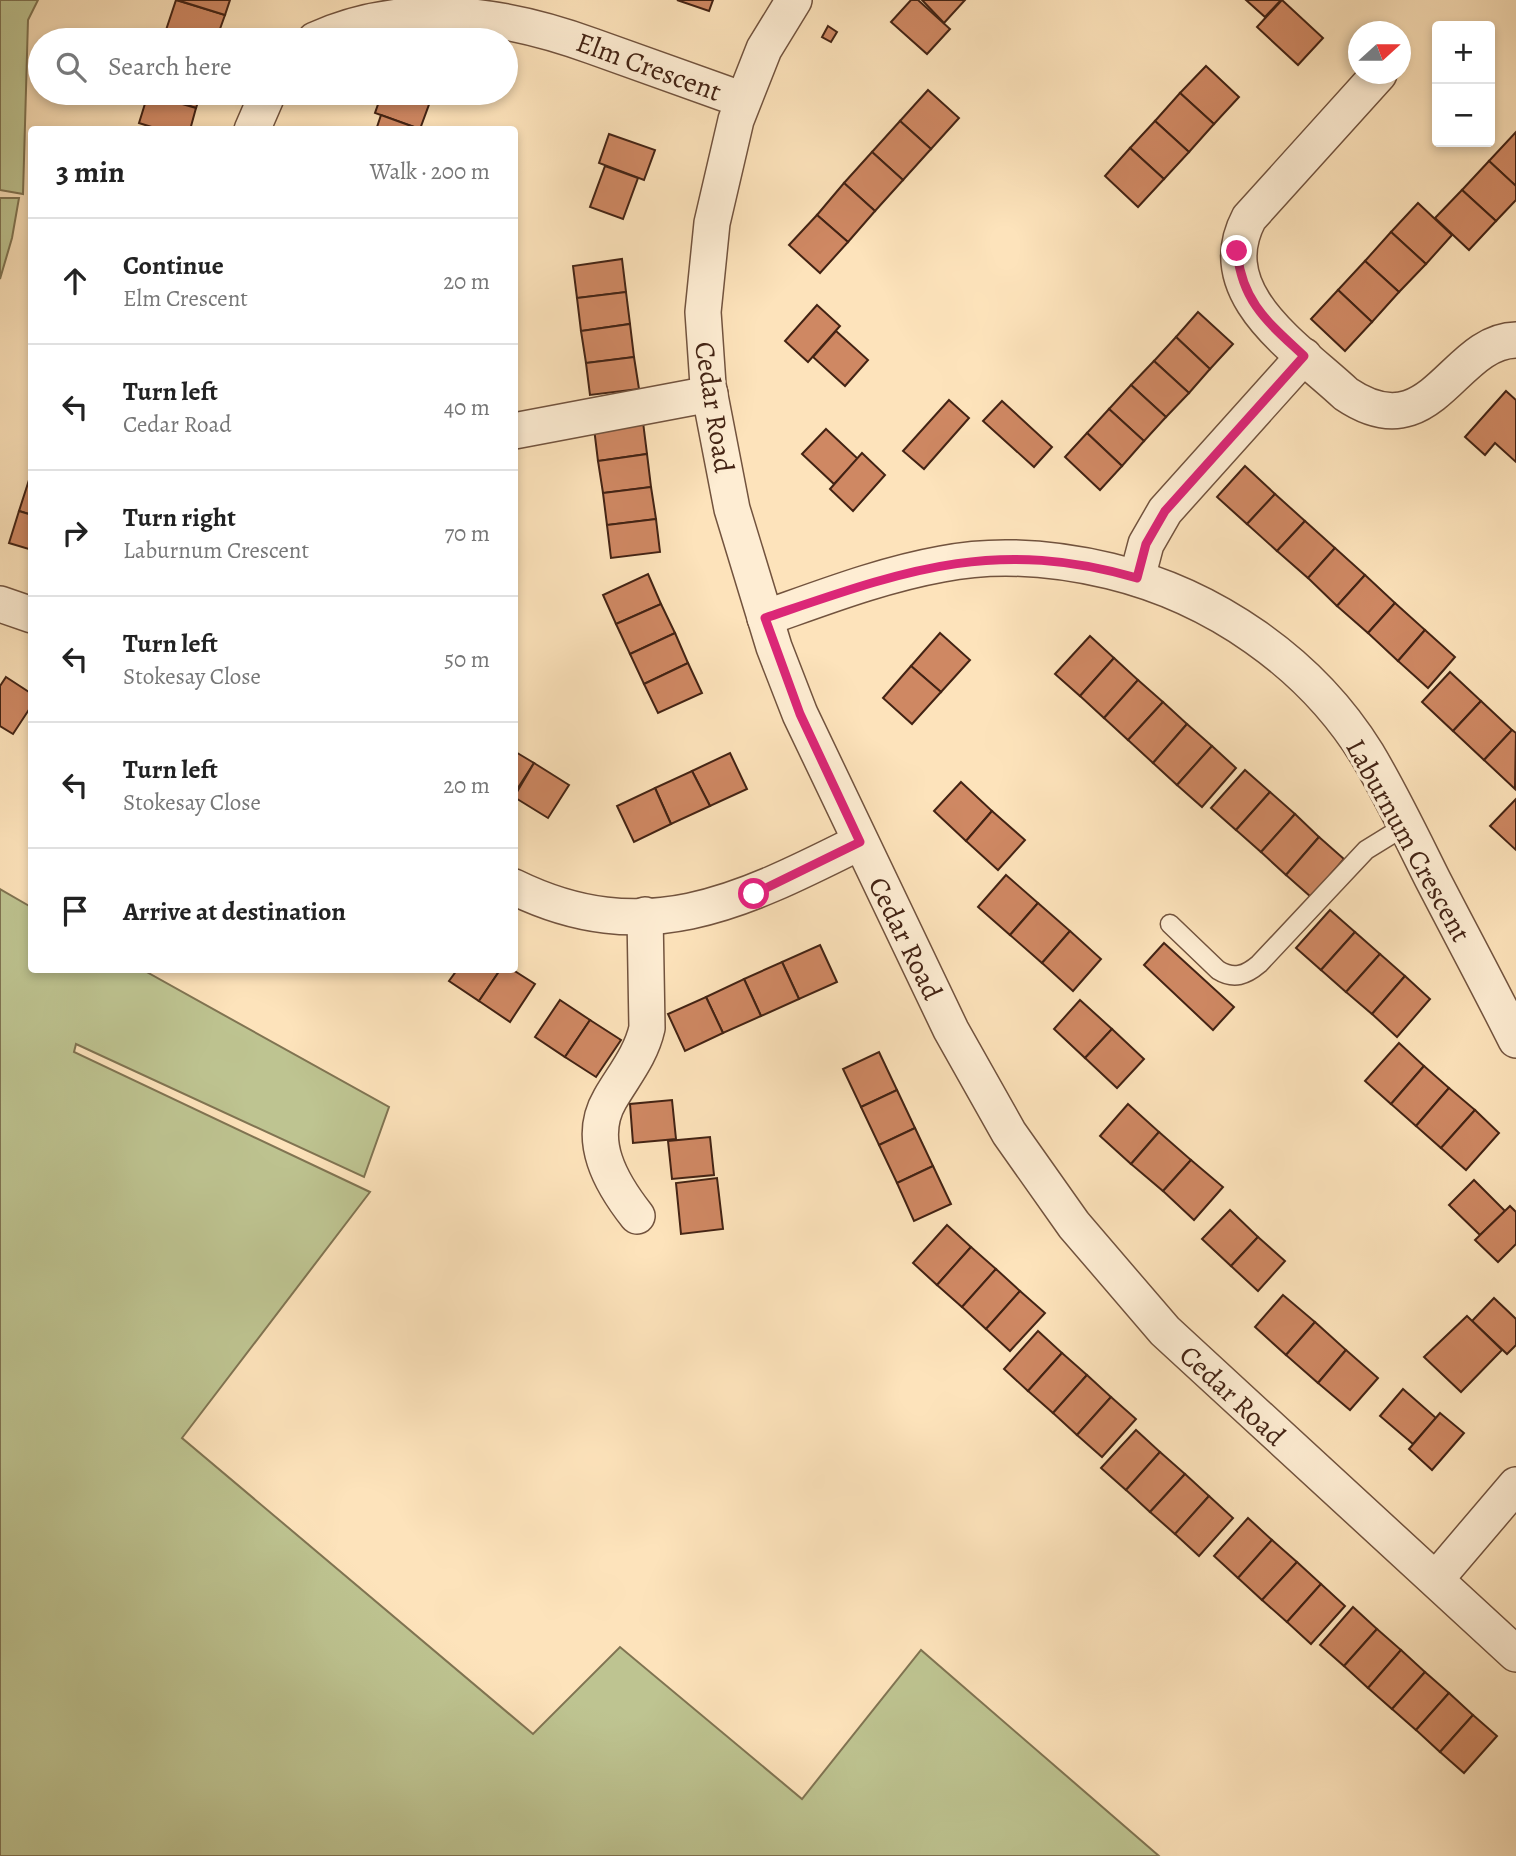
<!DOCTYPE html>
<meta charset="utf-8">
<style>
body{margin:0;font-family:Alegreya,serif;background:#f6f6f6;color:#222}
.controls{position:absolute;right:21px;top:21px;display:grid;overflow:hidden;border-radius:7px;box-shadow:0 4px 10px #0003}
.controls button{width:63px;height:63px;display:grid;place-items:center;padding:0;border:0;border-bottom:2px solid #e0e0e0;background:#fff;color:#222;font:35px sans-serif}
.compass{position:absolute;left:1348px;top:21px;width:63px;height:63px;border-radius:50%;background:#fff;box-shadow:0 4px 10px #0003;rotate:69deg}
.stop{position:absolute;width:21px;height:21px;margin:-16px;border:5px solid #db2777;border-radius:50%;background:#fff}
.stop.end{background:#db2777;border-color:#fff;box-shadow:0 2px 7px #0008}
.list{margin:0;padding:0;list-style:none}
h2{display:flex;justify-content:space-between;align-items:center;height:91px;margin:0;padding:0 28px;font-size:30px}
h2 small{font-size:23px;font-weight:400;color:#767676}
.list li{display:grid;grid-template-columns:46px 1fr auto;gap:21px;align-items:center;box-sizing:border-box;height:126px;padding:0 28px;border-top:2px solid #e0e0e0}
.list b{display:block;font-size:26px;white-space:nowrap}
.list p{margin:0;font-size:23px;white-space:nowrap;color:#767676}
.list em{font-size:23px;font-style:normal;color:#767676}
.icon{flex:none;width:38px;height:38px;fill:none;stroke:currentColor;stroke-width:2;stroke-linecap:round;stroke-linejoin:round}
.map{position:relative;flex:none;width:1516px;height:1856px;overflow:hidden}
.search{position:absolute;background:#fff;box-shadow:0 4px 10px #0003;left:28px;top:28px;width:490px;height:77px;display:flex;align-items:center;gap:18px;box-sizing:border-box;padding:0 24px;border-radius:38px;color:#767676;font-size:26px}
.panel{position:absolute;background:#fff;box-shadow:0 4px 10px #0003;left:28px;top:126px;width:490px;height:847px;border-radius:7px}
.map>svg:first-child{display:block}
.green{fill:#bec491;stroke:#807452;stroke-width:2}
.building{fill:#cf8863;stroke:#432314;stroke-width:2}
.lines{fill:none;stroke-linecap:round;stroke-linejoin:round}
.service-casing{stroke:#72533e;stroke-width:21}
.minor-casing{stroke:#72533e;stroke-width:38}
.service{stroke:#feedd3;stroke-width:18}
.minor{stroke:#feedd3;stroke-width:35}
.route{stroke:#db2777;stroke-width:9}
.labels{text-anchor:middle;stroke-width:7;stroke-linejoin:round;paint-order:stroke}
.street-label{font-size:28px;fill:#432314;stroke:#feedd3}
</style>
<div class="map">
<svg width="1516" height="1856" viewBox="0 0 1516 1856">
<rect width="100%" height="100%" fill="#fde3bb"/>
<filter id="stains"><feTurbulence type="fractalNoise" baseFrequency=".00286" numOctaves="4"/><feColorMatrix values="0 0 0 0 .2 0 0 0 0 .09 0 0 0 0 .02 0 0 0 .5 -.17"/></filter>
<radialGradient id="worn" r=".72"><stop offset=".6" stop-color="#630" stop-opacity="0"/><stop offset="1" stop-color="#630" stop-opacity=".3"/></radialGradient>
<g class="green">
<polygon points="0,0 38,0 28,20 23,194 0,190"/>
<polygon points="0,198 19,198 12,238 0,279"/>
<polygon points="0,889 31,907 32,970 143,970 389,1107 364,1177 76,1044 74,1052 370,1192 182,1438 533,1734 620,1647 802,1799 921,1650 1159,1856 0,1856"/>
</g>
<g class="building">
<polygon points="176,0 225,15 216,40 198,40 166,30"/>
<polygon points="177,0 230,0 225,15"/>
<polygon points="677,0 713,0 709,11"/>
<polygon points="911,0 918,0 950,29 927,54 891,22"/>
<polygon points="922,0 965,0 944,23"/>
<polygon points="1246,0 1281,0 1265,17"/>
<polygon points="1282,0 1323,38 1298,65 1257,27"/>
<polygon points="828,26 837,32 831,42 822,37"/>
<polygon points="166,30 198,40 163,40"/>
<polygon points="1206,66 1239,97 1214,124 1180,93"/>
<polygon points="928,90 959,118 931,149 900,121"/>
<polygon points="148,93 201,93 196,108"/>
<polygon points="382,93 413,93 431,99 420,129 375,113"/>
<polygon points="1180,93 1214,124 1189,152 1155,121"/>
<polygon points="148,94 196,108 190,130 161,130 139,123"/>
<polygon points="381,115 414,127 413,130 376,130"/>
<polygon points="900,121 931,149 903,180 872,152"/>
<polygon points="1155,121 1189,152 1164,179 1130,148"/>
<polygon points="1516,132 1516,186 1489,161"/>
<polygon points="609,134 655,150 644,180 599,163"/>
<polygon points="1130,148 1164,179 1138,207 1105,176"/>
<polygon points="872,152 903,180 875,211 844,183"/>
<polygon points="1489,161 1516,186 1516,200 1496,221 1462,190"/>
<polygon points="605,166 638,178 623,219 590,207"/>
<polygon points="844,183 875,211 848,242 817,215"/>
<polygon points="1462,190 1496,221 1469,250 1435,218"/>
<polygon points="1418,203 1452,235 1426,264 1391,232"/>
<polygon points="817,215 848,242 820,273 789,245"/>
<polygon points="1391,232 1426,264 1399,292 1365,261"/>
<polygon points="622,259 626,292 577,298 573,266"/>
<polygon points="1365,261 1399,292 1372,322 1338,290"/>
<polygon points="1338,290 1372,322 1345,351 1311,319"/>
<polygon points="626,292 630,324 581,331 577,298"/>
<polygon points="817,305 840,326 808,362 785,341"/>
<polygon points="1198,312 1233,344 1210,369 1176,337"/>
<polygon points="630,324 634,357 586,363 581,331"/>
<polygon points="836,331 868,360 845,386 813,357"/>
<polygon points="1176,337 1210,369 1189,393 1154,361"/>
<polygon points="634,357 639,389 590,395 586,363"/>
<polygon points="1154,361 1189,393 1166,417 1131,385"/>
<polygon points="1131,385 1166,417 1144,441 1109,409"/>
<polygon points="1506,391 1516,400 1516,462 1495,443 1485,455 1465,437"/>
<polygon points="949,400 969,418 924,469 903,451"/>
<polygon points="1002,401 1052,447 1034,467 983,421"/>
<polygon points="1109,409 1144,441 1122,466 1087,433"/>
<polygon points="643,422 647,454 598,461 594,428"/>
<polygon points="826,429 858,459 834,484 802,454"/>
<polygon points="1087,433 1122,466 1100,490 1065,457"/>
<polygon points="862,453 885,475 853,511 830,489"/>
<polygon points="647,454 651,487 603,493 598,461"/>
<polygon points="1245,466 1275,494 1247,524 1217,497"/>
<polygon points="29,480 32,481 32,515 19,511"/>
<polygon points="651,487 656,519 607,525 603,493"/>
<polygon points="1275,494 1305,521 1277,551 1247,524"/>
<polygon points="19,511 32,515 32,550 9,543"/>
<polygon points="656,519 660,552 611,558 607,525"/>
<polygon points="1305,521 1335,548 1308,578 1277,551"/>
<polygon points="1335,548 1365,575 1337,606 1308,578"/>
<polygon points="648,574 661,604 616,624 603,595"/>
<polygon points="1365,575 1395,603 1368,633 1337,606"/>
<polygon points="1395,603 1425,630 1398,661 1368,633"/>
<polygon points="661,604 675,633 630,654 616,624"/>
<polygon points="1425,630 1455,657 1428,688 1398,661"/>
<polygon points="675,633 688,663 644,684 630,654"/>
<polygon points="940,633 970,660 941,692 911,666"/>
<polygon points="1090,636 1114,658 1080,696 1055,674"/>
<polygon points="1114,658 1138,680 1104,718 1080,696"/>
<polygon points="688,663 702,693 658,713 644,684"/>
<polygon points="911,666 941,692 912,724 883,698"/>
<polygon points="1450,672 1481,701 1453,731 1422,702"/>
<polygon points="6,677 32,694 32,705 13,734 0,726 0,686"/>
<polygon points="1138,680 1163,702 1128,740 1104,718"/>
<polygon points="1481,701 1512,730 1484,760 1453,731"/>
<polygon points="1163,702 1187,724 1153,763 1128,740"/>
<polygon points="1187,724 1212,746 1177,785 1153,763"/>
<polygon points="1512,730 1516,733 1515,789 1484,760"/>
<polygon points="1212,746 1236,768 1202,807 1177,785"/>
<polygon points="514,751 534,763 514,794"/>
<polygon points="730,753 747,789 710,806 692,771"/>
<polygon points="534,763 569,785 548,818 514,797"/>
<polygon points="1245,770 1270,792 1236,830 1211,808"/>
<polygon points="692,771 710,806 671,824 655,788"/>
<polygon points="961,782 992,811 966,841 934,811"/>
<polygon points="655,788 671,824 634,842 617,806"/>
<polygon points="1270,792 1295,814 1261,852 1236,830"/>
<polygon points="1516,799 1516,850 1490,826"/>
<polygon points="992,811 1025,840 998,870 966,841"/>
<polygon points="1295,814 1319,837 1286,875 1261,852"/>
<polygon points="1319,837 1344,859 1311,897 1286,875"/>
<polygon points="1006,875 1038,903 1010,935 978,907"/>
<polygon points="1038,903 1070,931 1042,963 1010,935"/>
<polygon points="1330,910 1355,932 1321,970 1296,948"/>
<polygon points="1070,931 1101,959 1073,991 1042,963"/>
<polygon points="1355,932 1380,954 1346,992 1321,970"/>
<polygon points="1164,943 1234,1007 1213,1030 1144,965"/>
<polygon points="820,945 837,982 799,999 782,962"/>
<polygon points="1380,954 1405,976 1372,1014 1346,992"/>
<polygon points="782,962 799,999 761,1016 744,979"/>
<polygon points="457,970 500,970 479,1001 449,981"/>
<polygon points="500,970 513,970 535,984 510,1022 479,1001"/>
<polygon points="1405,976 1430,999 1397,1037 1372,1014"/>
<polygon points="744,979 761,1016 723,1033 706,997"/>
<polygon points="706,997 723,1033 685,1051 668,1014"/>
<polygon points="560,1000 590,1020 565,1057 535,1037"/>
<polygon points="1080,1000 1112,1029 1085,1058 1054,1029"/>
<polygon points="590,1020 621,1040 596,1077 565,1057"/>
<polygon points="1112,1029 1144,1059 1117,1088 1085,1058"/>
<polygon points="1399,1043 1424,1066 1391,1104 1365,1081"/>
<polygon points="879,1052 897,1090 861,1107 843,1069"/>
<polygon points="1424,1066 1449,1088 1416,1126 1391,1104"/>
<polygon points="1449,1088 1475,1110 1441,1148 1416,1126"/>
<polygon points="897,1090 915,1128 879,1145 861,1107"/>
<polygon points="672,1100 676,1139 633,1143 630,1104"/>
<polygon points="1128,1104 1159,1132 1131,1164 1100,1136"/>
<polygon points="1475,1110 1499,1133 1466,1170 1441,1148"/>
<polygon points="915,1128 933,1166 897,1183 879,1145"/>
<polygon points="1159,1132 1191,1160 1163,1191 1131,1164"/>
<polygon points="710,1137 714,1175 672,1179 668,1141"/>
<polygon points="1191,1160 1223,1187 1194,1220 1163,1191"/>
<polygon points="933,1166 951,1204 914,1221 897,1183"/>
<polygon points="717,1178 723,1229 681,1234 676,1183"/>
<polygon points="1474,1180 1505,1211 1480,1235 1449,1205"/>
<polygon points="1510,1206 1516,1212 1516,1244 1498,1262 1475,1240"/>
<polygon points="1230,1210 1258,1237 1231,1266 1202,1239"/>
<polygon points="947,1225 971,1247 937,1285 913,1263"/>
<polygon points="1258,1237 1285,1261 1258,1291 1231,1266"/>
<polygon points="971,1247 996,1269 962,1307 937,1285"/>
<polygon points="996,1269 1020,1291 986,1329 962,1307"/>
<polygon points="1020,1291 1045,1313 1010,1351 986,1329"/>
<polygon points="1283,1295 1315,1322 1286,1355 1255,1327"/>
<polygon points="1494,1298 1516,1319 1516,1345 1507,1354 1472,1321"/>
<polygon points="1467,1316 1502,1350 1461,1392 1424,1357"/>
<polygon points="1315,1322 1346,1350 1318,1383 1286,1355"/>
<polygon points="1038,1331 1062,1353 1028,1391 1004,1369"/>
<polygon points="1346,1350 1378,1378 1350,1410 1318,1383"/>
<polygon points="1062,1353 1087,1375 1053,1413 1028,1391"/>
<polygon points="1087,1375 1111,1397 1077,1435 1053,1413"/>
<polygon points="1403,1389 1436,1418 1413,1444 1380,1416"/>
<polygon points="1111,1397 1136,1419 1102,1457 1077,1435"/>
<polygon points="1440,1413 1464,1433 1432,1470 1409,1449"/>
<polygon points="1136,1430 1160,1452 1126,1490 1101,1468"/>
<polygon points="1160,1452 1185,1474 1150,1512 1126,1490"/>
<polygon points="1185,1474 1209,1496 1175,1534 1150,1512"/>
<polygon points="1209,1496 1233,1518 1199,1556 1175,1534"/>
<polygon points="1248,1518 1272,1540 1238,1578 1214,1556"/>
<polygon points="1272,1540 1297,1562 1262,1600 1238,1578"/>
<polygon points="1297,1562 1321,1584 1287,1622 1262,1600"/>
<polygon points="1321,1584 1345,1606 1311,1644 1287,1622"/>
<polygon points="1353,1607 1377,1629 1344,1666 1320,1645"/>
<polygon points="1377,1629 1401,1650 1368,1688 1344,1666"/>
<polygon points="1401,1650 1425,1672 1392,1709 1368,1688"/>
<polygon points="1425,1672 1449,1693 1416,1730 1392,1709"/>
<polygon points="1449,1693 1473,1715 1440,1752 1416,1730"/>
<polygon points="1473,1715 1497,1736 1464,1773 1440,1752"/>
</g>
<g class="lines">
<g class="service-casing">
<path id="service" d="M 1170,924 L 1218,970 C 1234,980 1246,975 1259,964 L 1366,850 L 1405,826"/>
</g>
<g class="minor-casing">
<g id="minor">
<polyline points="794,0 764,49 736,120 712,223 703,312 708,385 732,509 774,647 800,714 951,1030 1009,1133 1074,1225 1165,1331 1516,1654"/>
<path d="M 315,40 C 403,0 499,12 592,46 C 643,64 693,82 743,100"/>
<path d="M 1379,74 L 1249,218 C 1209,294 1297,348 1346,394 C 1432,452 1452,341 1516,340"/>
<polyline points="252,130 268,93"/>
<polyline points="514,431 710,394"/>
<polyline points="1137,578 1146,544 1165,511 1304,356"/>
<polyline points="0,604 32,615"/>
<path d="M 765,618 C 822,598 881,575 942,564 C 997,553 1055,558 1110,571 C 1213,596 1310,662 1367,754 C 1391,794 1412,838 1433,880 C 1461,934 1489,986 1516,1040"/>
<path d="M 514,887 C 645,951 742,901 860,842"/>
<path d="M 637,1216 C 611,1183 586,1140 610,1099 C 624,1075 641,1055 647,1028 L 645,915"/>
<polyline points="1436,1579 1516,1485"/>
</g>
</g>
<use href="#service" class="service"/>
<use href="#minor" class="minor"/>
</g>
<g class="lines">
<path class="route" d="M 754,894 L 860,842 L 800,714 L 765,618 C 901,572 992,536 1137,578 L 1146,544 L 1165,511 L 1304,356 C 1269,323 1242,303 1237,251"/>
</g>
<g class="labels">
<g class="street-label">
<text transform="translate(649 66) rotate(20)" y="10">Elm Crescent</text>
<text transform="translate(715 407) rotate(81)" y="10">Cedar Road</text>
<text transform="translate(1409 840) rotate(61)" y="10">Laburnum Crescent</text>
<text transform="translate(906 938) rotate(64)" y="10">Cedar Road</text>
<text transform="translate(1233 1395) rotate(43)" y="10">Cedar Road</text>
</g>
</g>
<rect width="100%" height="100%" filter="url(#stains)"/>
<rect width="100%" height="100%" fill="url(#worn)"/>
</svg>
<div class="controls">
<button>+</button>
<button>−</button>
</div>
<svg class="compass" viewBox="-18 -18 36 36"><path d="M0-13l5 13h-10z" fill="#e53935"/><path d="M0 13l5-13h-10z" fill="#767676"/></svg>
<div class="stop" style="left:754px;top:894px"></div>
<div class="stop end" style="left:1237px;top:251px"></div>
<div class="search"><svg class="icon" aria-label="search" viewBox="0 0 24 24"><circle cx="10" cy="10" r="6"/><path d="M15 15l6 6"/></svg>Search here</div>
<section class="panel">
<h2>3 min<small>Walk · 200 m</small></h2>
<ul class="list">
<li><svg class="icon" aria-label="ahead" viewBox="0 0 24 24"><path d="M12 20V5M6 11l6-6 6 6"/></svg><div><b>Continue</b><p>Elm Crescent</p></div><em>20 m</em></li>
<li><svg class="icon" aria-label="left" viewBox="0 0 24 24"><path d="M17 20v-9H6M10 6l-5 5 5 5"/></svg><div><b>Turn left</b><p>Cedar Road</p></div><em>40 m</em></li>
<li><svg class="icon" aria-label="right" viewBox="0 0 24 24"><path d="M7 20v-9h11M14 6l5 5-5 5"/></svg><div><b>Turn right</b><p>Laburnum Crescent</p></div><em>70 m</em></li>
<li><svg class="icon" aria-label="left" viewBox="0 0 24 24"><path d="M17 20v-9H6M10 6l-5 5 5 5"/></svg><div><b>Turn left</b><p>Stokesay Close</p></div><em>50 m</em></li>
<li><svg class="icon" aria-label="left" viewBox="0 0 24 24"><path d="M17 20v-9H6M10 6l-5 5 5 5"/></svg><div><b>Turn left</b><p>Stokesay Close</p></div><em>20 m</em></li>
<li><svg class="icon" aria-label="arrive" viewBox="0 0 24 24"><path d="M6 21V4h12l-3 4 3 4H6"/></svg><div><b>Arrive at destination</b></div></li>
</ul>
</section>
</div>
